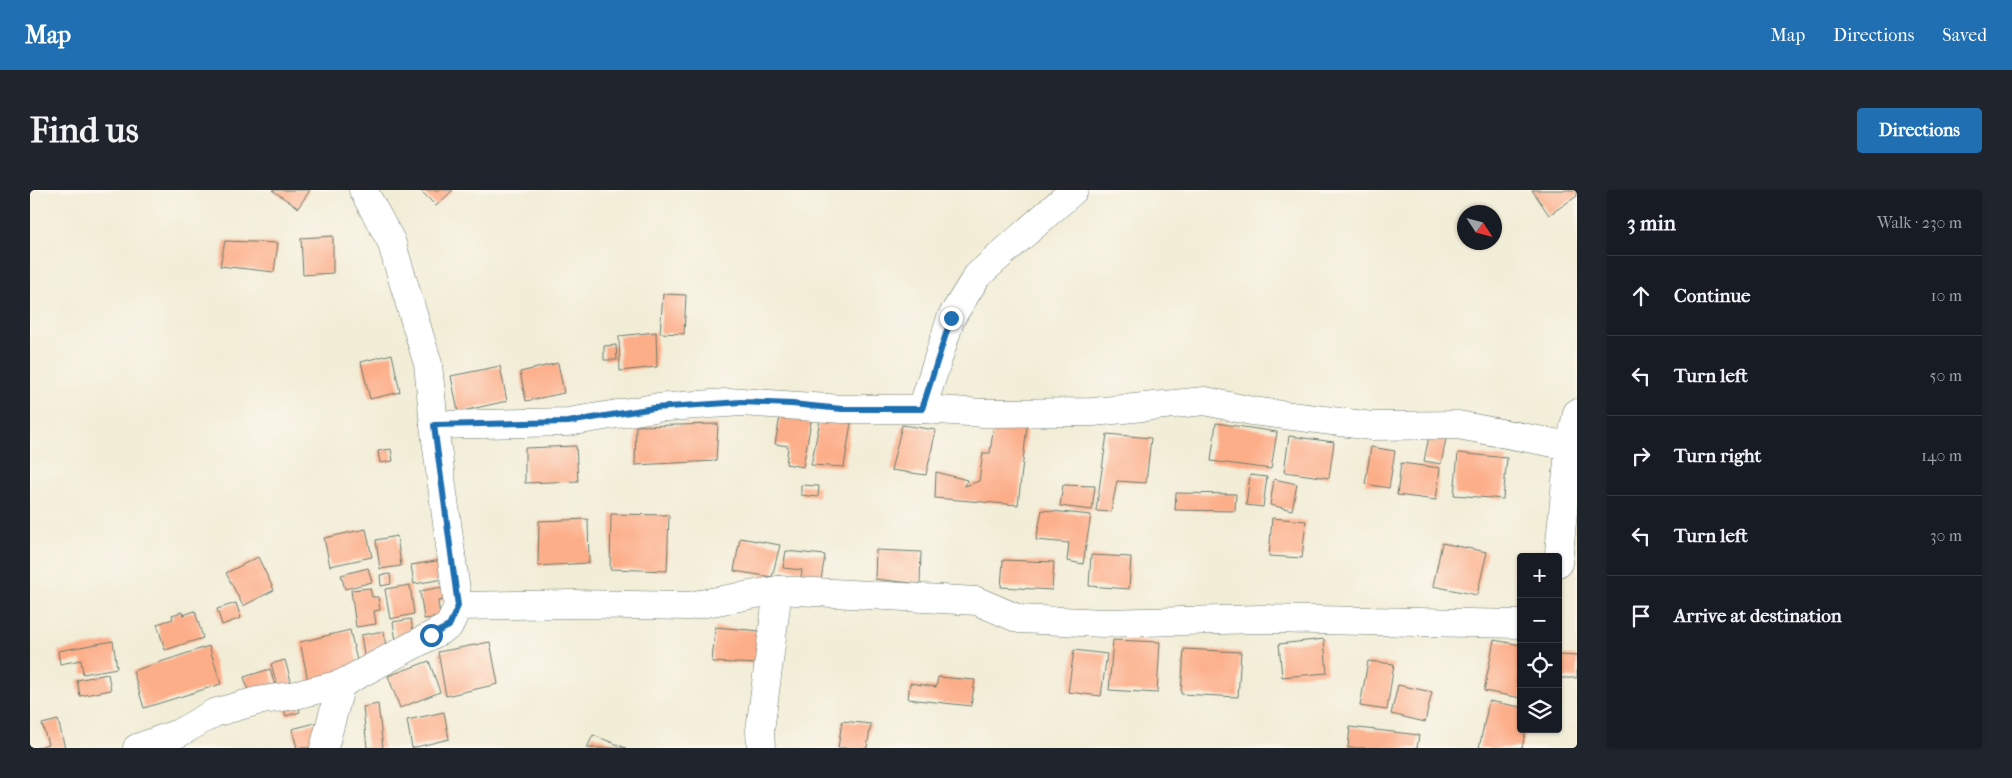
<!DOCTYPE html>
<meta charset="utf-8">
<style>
body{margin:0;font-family:"IM FELL French Canon",serif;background:#20242c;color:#f1f3f6}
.controls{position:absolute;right:15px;bottom:15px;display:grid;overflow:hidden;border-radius:5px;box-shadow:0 1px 4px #0004}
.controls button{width:45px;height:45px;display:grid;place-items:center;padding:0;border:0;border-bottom:1px solid #363941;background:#171b24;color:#f1f3f6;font:25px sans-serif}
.compass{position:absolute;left:1427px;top:15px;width:45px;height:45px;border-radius:50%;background:#171b24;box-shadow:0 1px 4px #0004;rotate:126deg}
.stop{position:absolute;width:15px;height:15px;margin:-11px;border:4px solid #1f6fb2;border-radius:50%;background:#fff}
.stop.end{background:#1f6fb2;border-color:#fff;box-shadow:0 1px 5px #0008}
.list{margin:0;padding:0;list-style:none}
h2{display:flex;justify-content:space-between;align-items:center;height:65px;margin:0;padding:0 20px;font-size:21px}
h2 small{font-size:16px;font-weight:400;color:#9ea1a6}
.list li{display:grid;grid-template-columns:32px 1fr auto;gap:15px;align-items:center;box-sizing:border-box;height:80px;padding:0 20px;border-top:1px solid #363941}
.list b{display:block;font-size:19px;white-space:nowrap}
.list em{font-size:16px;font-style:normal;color:#9ea1a6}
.icon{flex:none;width:28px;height:28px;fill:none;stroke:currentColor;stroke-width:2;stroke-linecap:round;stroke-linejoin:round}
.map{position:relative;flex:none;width:1547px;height:558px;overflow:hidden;border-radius:5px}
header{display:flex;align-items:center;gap:30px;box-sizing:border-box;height:70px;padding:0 25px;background:#1f6fb2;color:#fff}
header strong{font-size:24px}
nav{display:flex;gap:28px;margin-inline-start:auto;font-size:18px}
.intro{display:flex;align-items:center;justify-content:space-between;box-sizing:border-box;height:120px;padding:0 30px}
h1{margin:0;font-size:35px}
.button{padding:12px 22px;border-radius:5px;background:#1f6fb2;color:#fff;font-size:18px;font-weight:700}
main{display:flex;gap:30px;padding:0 30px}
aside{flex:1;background:#171b24;border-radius:5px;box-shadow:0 1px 4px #0004}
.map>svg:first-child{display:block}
.building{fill:#fcae89}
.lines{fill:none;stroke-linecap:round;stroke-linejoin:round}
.minor-casing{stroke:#697b6d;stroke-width:29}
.minor{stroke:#fff;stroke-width:28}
.route{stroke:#1f6fb2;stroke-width:6}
</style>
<header>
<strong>Map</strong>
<nav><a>Map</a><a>Directions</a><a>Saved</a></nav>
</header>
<div class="intro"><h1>Find us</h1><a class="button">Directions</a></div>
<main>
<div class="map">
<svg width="1547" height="558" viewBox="0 0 1547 558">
<rect width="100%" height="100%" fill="#fbf7ec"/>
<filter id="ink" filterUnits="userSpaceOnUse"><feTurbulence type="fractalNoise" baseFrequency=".02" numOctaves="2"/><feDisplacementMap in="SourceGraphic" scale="10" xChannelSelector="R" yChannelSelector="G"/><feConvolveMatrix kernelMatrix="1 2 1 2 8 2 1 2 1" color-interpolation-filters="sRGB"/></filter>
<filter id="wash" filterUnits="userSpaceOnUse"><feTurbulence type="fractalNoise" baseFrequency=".0096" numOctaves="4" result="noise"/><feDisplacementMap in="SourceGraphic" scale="20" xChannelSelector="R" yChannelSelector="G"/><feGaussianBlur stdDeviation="1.12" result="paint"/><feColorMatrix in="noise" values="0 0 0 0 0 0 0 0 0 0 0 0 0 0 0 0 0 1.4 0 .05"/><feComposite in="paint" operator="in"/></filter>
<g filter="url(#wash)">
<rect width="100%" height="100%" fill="#f2edd7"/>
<g id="blocks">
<g class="building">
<polygon points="242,0 280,0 268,18"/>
<polygon points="390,0 423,0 406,16"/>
<polygon points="1502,0 1547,0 1547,6 1519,25"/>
<polygon points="303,46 303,83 273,85 271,48"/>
<polygon points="195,51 248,53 244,82 190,76"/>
<polygon points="633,104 656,105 654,144 630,143"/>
<polygon points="626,142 627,177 590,181 589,146"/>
<polygon points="586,155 587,170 574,170 574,156"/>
<polygon points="362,164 370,202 340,209 331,172"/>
<polygon points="528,173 534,203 496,211 490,182"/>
<polygon points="470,176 477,211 428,222 421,186"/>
<polygon points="751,221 782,226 773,277 756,274 758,256 745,254"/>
<polygon points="790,230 821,233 814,277 781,275"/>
<polygon points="964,233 997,236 988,315 905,308 906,282 937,290 935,296 949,291 953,263 960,263"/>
<polygon points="1186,233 1247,242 1241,279 1181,271"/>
<polygon points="688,234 686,271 605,275 606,236"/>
<polygon points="872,235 906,240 896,285 861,280"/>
<polygon points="1400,241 1417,244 1411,274 1394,271"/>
<polygon points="1077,244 1121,248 1116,293 1087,291 1081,322 1066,321"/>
<polygon points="1259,246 1304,252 1299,288 1254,282"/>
<polygon points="546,256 548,291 495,293 495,258"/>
<polygon points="1341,257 1365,261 1359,298 1335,294"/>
<polygon points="361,259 363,271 350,273 348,261"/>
<polygon points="1428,263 1477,268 1473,309 1424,305"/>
<polygon points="1371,273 1410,278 1406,310 1367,305"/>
<polygon points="1220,285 1237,287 1233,317 1216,315"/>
<polygon points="1244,289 1267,294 1262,320 1240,315"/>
<polygon points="771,295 789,296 788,307 771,305"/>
<polygon points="1033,295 1065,296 1062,320 1030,316"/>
<polygon points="1146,303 1206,304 1205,321 1145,320"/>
<polygon points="1012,320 1061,325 1053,374 1037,371 1039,353 1006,350"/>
<polygon points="581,324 639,325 637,381 580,379"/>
<polygon points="1242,328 1276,331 1272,368 1239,366"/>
<polygon points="558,329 559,373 508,376 509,331"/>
<polygon points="336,339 342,367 300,376 294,348"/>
<polygon points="367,346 371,376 350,379 346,350"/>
<polygon points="710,348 750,355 742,387 704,381"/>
<polygon points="1412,353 1457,362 1447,405 1403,396"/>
<polygon points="846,360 891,362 890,394 845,389"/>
<polygon points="756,361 795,365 791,390 771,388 772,380 753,378"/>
<polygon points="1061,365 1101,367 1099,399 1059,396"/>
<polygon points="228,367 244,400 213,416 196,383"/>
<polygon points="412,370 414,389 384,394 381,375"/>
<polygon points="973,370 1024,372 1022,400 971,397"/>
<polygon points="338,378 342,392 315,399 311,385"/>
<polygon points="360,384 361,394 351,396 350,385"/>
<polygon points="380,395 384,424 360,429 355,399"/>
<polygon points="418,396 420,409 408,411 410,427 394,429 390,401"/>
<polygon points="340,398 342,407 348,407 350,420 344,421 346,434 326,437 321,400"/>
<polygon points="206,413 211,428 192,435 187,419"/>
<polygon points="165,421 173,448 135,460 127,434 143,429 142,425 152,422 153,425"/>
<polygon points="381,429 384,448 366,451 363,432"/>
<polygon points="685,437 731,441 730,474 682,472"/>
<polygon points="320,440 330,484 282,510 270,452"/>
<polygon points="354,441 356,459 335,472 331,445"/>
<polygon points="1294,449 1297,483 1252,487 1249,454"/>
<polygon points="1083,450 1130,452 1127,503 1079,500"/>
<polygon points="1464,450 1491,455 1491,508 1454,501"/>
<polygon points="83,451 87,478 53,484 51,470 30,474 28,461"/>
<polygon points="460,452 468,494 416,506 408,462"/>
<polygon points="179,456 191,494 114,518 103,481"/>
<polygon points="1154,459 1211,462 1208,507 1151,504"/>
<polygon points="1044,460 1077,464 1071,506 1038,502"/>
<polygon points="1528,465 1547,466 1547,488 1528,488"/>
<polygon points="255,470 270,522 256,526 241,474"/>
<polygon points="399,471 410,502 370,518 358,486"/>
<polygon points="1338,471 1364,474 1357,520 1330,516"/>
<polygon points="240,479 249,509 223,517 214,487"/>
<polygon points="78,484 81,500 50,506 47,490"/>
<polygon points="908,487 945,490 941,516 878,509 880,493 906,497"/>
<polygon points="1368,495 1402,502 1395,532 1361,524"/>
<polygon points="1459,511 1491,517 1491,539 1496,539 1492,558 1449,558"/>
<polygon points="348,514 353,558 337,558 333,517"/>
<polygon points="414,522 419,549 382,558 377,530"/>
<polygon points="28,530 35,558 7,558 18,554 12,534"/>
<polygon points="293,531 300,558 267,558 262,539"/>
<polygon points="812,531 841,534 837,558 808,558"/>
<polygon points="1320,537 1389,545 1387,558 1318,558"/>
<polygon points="563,545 596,558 557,558"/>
</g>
</g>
</g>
<g filter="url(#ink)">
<use href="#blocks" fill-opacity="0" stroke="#697b6d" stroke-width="1"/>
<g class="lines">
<g class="minor-casing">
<g id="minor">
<polyline points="333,0 361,51 398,174 404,235 428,416"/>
<polyline points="892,219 921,128 947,86 1044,0"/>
<polyline points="404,235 538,232 624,218 711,212 812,219 892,219 954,223 1063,222 1175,211 1222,221 1342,236 1428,235 1540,256"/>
<polyline points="1528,373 1539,261 1547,223"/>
<polyline points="107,558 149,543 184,523 227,511 266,505 311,494 419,436 428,416 542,414 659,416 748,400 947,411 989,429 1074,433 1231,429 1491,434"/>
<polyline points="294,558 311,494"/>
<polyline points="731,558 730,541 748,400"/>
</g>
</g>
<use href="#minor" class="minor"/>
</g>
</g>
<g class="lines" filter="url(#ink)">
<polyline class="route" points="401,445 419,436 428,416 404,235 538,232 624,218 711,212 762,214 812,219 892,219 921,128"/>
</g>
</svg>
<div class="controls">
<button>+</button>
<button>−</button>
<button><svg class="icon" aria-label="locate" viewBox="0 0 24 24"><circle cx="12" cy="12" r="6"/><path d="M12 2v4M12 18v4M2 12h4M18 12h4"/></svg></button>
<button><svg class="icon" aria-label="layers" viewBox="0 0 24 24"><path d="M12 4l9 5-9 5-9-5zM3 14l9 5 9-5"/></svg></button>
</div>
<svg class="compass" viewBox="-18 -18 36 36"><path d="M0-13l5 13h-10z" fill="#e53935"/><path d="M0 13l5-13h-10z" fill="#9ea1a6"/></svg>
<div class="stop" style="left:401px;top:445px"></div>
<div class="stop end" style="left:921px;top:128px"></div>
</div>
<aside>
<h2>3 min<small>Walk · 230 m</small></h2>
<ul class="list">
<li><svg class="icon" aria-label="ahead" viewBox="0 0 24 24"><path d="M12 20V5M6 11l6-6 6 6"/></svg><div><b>Continue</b></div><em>10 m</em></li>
<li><svg class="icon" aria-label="left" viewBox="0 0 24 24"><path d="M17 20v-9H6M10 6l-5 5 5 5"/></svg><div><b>Turn left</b></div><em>50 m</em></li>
<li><svg class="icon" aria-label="right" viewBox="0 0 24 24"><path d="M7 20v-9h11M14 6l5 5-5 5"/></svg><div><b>Turn right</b></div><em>140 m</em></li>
<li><svg class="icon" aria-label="left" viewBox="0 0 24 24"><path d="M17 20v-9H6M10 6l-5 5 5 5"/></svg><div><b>Turn left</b></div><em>30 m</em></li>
<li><svg class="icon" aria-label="arrive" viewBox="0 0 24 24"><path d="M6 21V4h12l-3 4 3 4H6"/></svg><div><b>Arrive at destination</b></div></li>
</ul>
</aside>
</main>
